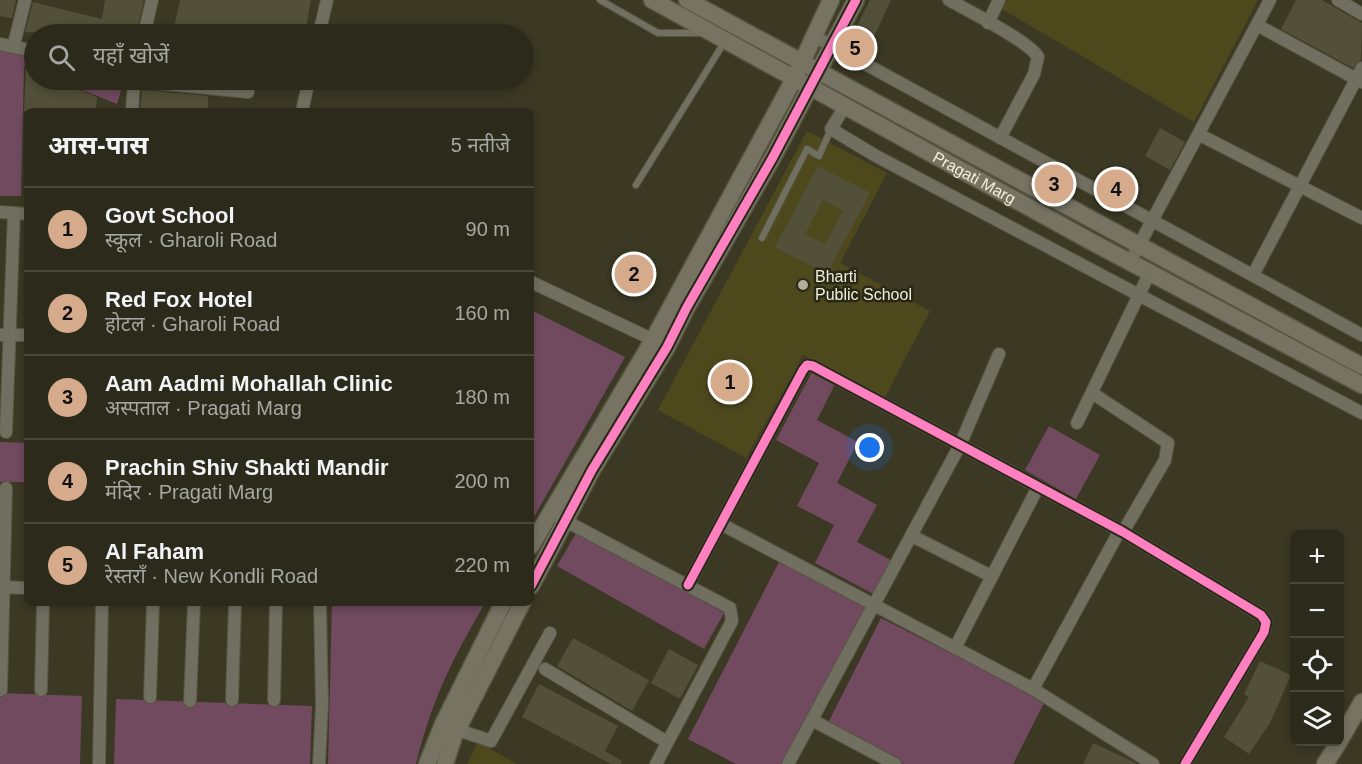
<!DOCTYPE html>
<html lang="hi">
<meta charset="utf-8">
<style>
body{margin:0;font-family:Arial,"Noto Sans Devanagari",sans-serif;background:#383728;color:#f1f3f6}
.controls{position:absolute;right:18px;bottom:18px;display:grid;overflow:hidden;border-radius:9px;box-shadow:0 3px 9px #0003}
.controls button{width:54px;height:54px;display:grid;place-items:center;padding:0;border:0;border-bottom:2px solid #48473a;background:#2c2b1b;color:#f1f3f6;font:30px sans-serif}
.you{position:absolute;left:870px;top:448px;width:21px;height:21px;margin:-15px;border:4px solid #fff;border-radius:50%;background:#1a73e8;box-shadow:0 0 0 9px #1a73e833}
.badge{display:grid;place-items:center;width:39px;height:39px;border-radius:50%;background:#d6ab8b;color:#111;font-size:20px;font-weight:700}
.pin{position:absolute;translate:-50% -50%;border:3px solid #fff;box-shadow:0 2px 6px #0006}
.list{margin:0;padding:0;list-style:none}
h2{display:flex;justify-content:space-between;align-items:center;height:78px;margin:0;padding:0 24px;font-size:26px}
h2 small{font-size:20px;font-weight:400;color:#a6a7a3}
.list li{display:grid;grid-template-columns:39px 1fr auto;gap:18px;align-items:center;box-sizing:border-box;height:84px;padding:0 24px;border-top:2px solid #48473a}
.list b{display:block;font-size:22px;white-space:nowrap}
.list p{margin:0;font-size:20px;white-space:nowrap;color:#a6a7a3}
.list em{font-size:20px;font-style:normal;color:#a6a7a3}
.icon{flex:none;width:33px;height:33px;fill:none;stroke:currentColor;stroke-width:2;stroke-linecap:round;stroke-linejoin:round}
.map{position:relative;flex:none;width:1362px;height:764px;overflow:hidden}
.search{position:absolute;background:#2c2b1b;box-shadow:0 3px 9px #0003;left:24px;top:24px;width:510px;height:66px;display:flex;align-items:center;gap:15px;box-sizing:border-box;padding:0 21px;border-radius:33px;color:#a6a7a3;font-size:22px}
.panel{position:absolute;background:#2c2b1b;box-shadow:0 3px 9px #0003;left:24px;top:108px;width:510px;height:498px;border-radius:9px}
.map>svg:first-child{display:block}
.built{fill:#4e491d}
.green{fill:#714a5f}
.building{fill:#525039;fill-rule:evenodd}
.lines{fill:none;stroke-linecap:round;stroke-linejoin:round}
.lane-casing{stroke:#565542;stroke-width:8}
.street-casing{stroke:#565542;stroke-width:14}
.secondary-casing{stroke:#565542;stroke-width:19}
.lane{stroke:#716f60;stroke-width:6}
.street{stroke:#716f60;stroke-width:12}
.secondary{stroke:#767363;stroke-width:16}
.cycleway-casing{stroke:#292817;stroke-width:13}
.cycleway{stroke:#ff80c0;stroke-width:9}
.poi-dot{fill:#b1af9a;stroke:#292817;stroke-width:2}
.labels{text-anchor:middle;stroke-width:5;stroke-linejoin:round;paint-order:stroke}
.street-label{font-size:16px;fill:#f0efd9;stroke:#292817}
.poi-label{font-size:16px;fill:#f0efd9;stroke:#292817;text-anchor:start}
</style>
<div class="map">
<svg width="1362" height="764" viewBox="0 0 1362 764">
<rect width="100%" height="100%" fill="#3b3924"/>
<g class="built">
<polygon points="1007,0 1258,0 1194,122 1002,9"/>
<polygon points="807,131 887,173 840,263 930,311 885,397 803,355 746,458 658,410"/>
<polygon points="478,742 517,764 467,764"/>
</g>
<g class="green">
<polygon points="0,42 34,51 34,69 24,65 21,196 0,196"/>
<polygon points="58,80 124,80 117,104"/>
<polygon points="531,310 625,357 531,522"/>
<polygon points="812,372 835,384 817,420 858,442 837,483 877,505 857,542 896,563 879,597 815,563 834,525 797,506 819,463 776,440"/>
<polygon points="1049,426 1100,455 1076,499 1025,470"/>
<polygon points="0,442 27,443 27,482 0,482"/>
<polygon points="578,530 724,613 704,649 557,566"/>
<polygon points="780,560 866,605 784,764 736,764 688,739"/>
<path d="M 332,603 L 485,603 C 452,660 432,699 416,764 L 328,764 Z"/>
<polygon points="881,618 1045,701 1013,764 904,764 827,725"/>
<polygon points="0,693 82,696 80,764 0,764"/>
<polygon points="116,699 312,706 310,764 114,764"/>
</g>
<g class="building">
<polygon points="0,0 16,0 12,18 0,16"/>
<polygon points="105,0 144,0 136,34 96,31 95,34 25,32 33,2 102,19"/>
<polygon points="180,0 311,0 306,29 299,28 298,34 183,34 173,32"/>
<polygon points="870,0 891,0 874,37 856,28"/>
<polygon points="1296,0 1322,0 1362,23 1361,60 1353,68 1281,29"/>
<polygon points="26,67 34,71 34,80 55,80 97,97 96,111 24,111"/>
<polygon points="142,90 208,96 208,111 140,111"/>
<polygon points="1160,128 1185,142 1170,170 1145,156"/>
<path d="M 818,166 L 870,193 L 827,274 L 775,247 ZM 823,200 L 843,211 L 825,244 L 805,234 Z"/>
<polygon points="573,638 649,680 632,711 557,666"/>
<polygon points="669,649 698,665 680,699 651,683"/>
<polygon points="1260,661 1291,675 1270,723 1249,754 1224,737 1249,697 1244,694"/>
<polygon points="539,684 618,726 605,751 622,761 621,764 611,764 522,717"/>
<polygon points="1093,743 1136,763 1137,764 1083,764"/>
</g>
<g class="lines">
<g class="lane-casing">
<g id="lane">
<polyline points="600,0 658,33 702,33"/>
<polyline points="636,185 725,41"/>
<polyline points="762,238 807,149 819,156 831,129"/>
</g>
</g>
<g class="street-casing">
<g id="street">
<path d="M 949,0 C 967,10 1030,42 1038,57 L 1034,74 L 1000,138"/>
<polyline points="1338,0 1362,14"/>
<polyline points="988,23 999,0"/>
<polyline points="1257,25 1362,82"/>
<polyline points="144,34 152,0"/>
<polyline points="319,34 327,0"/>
<polyline points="814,36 1362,335"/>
<polyline points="0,44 34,51"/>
<polyline points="14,44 25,0"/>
<polyline points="124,80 248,92"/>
<polyline points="845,106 831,129 876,156 1362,413"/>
<polyline points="132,111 134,80"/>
<polyline points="302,111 309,80"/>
<polyline points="1200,135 1362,218"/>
<polyline points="0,212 27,214"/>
<polyline points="1130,262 1270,0"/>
<polyline points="1253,275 1362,68"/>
<polyline points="531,282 658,342"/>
<polyline points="0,335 27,335"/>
<polyline points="1092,393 1168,443 1165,460 1123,532"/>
<polyline points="1077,423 1150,272"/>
<polyline points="6,432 14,213"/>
<polyline points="558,517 730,608 732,621 656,764"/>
<polyline points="721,524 1033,689 1120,530"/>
<polyline points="912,536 991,576"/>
<polyline points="688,585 803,370 807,365 813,366 1123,532 1261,615 1266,622 1264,632 1185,764"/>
<polyline points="0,587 27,588"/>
<polyline points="955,648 1038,487"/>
<polyline points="545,669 667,742"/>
<polyline points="1033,689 1153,764"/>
<polyline points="1,690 6,488"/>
<polyline points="41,690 43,603"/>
<polyline points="150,697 153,603"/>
<polyline points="232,700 235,603"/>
<polyline points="274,700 276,603"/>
<polyline points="190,701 194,603"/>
<polyline points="812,720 895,764"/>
<polyline points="458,730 491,741 550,633"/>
<polyline points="99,764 102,603"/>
<polyline points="319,764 322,705 320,603"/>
<polyline points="788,764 960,445 999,354"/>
</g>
</g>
<g class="secondary-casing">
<g id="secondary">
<path id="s1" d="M 652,0 L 1092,242 L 1362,385"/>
<polyline points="687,0 1362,366"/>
<polyline points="531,546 653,340 794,79 831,0"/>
<polyline points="531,586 592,470 667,347 687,307 773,157 856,0"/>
<polyline points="1340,740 1362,702"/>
<polyline points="427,764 443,724 503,603"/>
<polyline points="445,764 454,736 522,603"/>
<polyline points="1325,764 1339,742"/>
</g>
</g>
<use href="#lane" class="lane"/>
<use href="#street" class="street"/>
<use href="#secondary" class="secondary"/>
<g class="cycleway-casing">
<g id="cycleway">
<polyline points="688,585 803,370 807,365 813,366 1123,532 1261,615 1266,622 1264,632 1185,764"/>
<polyline points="531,586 592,470 667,347 687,307 773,157 856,0"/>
</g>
</g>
<use href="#cycleway" class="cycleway"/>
</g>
<circle class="poi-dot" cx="803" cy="285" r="6"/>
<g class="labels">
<g class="street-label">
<text dy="6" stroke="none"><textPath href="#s1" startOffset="368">Pragati Marg</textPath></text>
</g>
<g class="poi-label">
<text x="815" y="282">Bharti<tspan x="815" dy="18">Public School</tspan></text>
</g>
</g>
</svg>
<div class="controls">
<button>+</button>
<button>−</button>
<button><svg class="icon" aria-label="locate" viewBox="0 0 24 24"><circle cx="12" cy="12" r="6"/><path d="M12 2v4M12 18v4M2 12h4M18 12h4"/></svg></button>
<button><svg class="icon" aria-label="layers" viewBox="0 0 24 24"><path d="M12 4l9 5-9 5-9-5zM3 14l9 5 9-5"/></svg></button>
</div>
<div class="you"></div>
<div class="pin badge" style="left:730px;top:382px">1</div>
<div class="pin badge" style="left:634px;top:274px">2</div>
<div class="pin badge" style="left:1054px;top:184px">3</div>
<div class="pin badge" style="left:1116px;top:189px">4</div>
<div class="pin badge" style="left:855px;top:48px">5</div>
<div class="search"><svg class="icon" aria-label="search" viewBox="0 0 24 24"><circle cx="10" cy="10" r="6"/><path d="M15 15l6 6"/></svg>यहाँ खोजें</div>
<section class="panel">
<h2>आस-पास<small>5 नतीजे</small></h2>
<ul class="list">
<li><span class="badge">1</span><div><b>Govt School</b><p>स्कूल · Gharoli Road</p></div><em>90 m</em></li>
<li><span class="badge">2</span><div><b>Red Fox Hotel</b><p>होटल · Gharoli Road</p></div><em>160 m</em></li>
<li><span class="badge">3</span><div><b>Aam Aadmi Mohallah Clinic</b><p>अस्पताल · Pragati Marg</p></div><em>180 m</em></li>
<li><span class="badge">4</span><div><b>Prachin Shiv Shakti Mandir</b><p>मंदिर · Pragati Marg</p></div><em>200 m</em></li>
<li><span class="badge">5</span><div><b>Al Faham</b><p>रेस्तराँ · New Kondli Road</p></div><em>220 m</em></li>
</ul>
</section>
</div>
